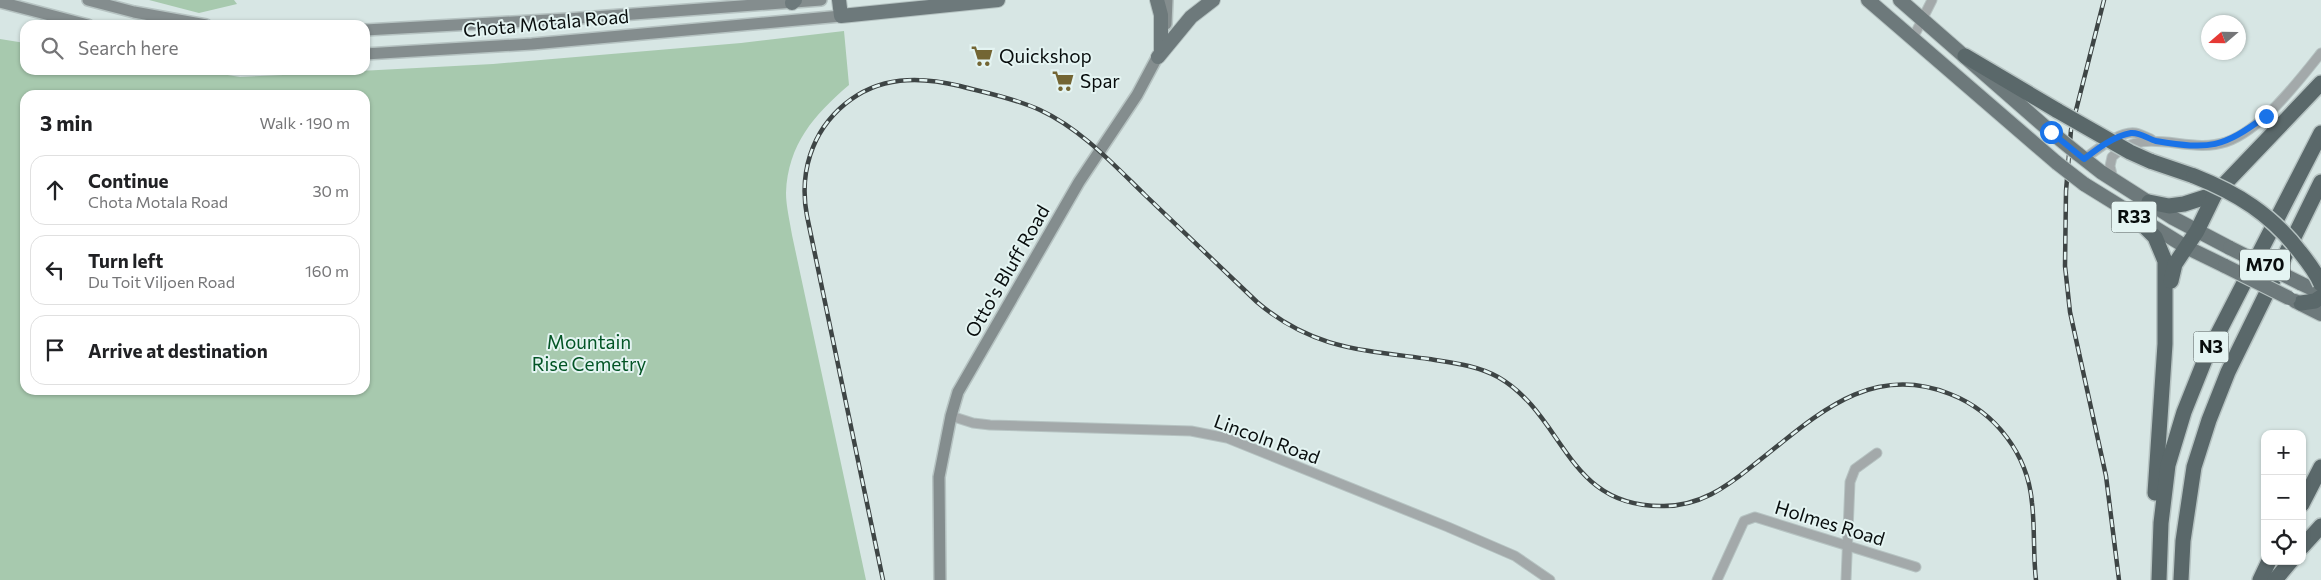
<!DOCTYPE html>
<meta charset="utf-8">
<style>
body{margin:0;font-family:Commissioner,sans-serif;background:#f6f6f6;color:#202124}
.controls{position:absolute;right:15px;bottom:15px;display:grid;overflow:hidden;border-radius:10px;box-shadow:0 1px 4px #0004}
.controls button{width:45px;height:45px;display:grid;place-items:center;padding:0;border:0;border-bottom:1px solid #e0e0e0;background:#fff;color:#202124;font:25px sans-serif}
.compass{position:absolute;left:2201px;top:15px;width:45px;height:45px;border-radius:50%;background:#fff;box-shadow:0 1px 4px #0004;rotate:250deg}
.stop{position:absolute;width:15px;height:15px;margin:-11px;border:4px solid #1a73e8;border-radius:50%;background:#fff}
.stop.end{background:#1a73e8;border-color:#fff;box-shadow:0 1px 5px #0008}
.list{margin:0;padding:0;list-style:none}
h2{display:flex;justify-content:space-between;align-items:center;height:65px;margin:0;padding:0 20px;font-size:21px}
h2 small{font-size:16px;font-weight:400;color:#757577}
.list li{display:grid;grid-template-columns:32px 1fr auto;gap:15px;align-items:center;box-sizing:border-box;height:70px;margin:0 10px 10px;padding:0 10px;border:1px solid #e0e0e0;border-radius:15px}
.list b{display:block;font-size:19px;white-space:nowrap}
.list p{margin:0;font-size:16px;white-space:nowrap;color:#757577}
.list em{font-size:16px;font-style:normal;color:#757577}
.icon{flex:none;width:28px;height:28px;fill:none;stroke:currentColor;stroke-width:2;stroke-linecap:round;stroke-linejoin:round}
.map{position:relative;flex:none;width:2321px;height:580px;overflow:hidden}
.search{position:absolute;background:#fff;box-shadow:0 1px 4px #0004;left:20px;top:20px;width:350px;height:55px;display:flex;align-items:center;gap:12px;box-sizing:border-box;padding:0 18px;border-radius:15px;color:#757577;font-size:19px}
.panel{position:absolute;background:#fff;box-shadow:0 1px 4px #0004;left:20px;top:90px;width:350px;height:305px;border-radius:15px}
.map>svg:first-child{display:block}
.green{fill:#a7c9ae;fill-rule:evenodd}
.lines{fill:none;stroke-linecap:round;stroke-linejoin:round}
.street-casing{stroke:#b6c3c2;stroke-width:11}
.secondary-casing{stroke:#b6c3c2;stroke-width:14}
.primary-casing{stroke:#b6c3c2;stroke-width:16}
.highway-casing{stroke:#b6c3c2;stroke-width:18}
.street{stroke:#a3a9aa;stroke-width:9}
.secondary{stroke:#848d8e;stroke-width:11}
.primary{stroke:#6d797b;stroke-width:14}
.highway{stroke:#5a686a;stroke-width:15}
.rail-casing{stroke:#3e4545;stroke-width:4.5}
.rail{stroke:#e4f4f2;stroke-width:2.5;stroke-dasharray:8;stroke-linecap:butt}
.primary-bridge-casing{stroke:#b6c3c2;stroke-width:16;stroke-linecap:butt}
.highway-bridge-casing{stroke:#b6c3c2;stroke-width:18;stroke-linecap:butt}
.primary-bridge{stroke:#6d797b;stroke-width:14}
.highway-bridge{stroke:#5a686a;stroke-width:15}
.route{stroke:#1a73e8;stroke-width:6}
.labels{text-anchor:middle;stroke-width:4;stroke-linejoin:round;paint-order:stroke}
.shield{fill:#e4f4f2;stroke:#4a5252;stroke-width:1}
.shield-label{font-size:18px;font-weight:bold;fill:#080d0d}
.street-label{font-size:19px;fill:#080d0d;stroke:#e4f4f2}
.poi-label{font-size:19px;fill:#080d0d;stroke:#e4f4f2;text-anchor:start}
.park-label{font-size:19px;fill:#025425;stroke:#e4f4f2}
</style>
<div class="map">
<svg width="2321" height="580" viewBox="0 0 2321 580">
<rect width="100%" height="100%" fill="#d7e6e4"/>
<g class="green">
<polygon points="149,0 234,0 237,4 199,13"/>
<path d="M 844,31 L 849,85 C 814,115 788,144 786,193 C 786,206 790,222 792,235 L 866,580 L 0,580 L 0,39 L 25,43 L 25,70 L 197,70 L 240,77 L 283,75 L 493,64 L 741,43 ZM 25,95 L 365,95 L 365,390 L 25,390 Z"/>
</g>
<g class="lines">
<g class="street-casing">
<g id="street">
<polyline points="1913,38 1932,0"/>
<path d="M 2084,159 C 2097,150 2119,131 2135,133 C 2140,134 2146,137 2151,139"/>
<path d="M 2113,179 L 2110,166 L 2112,157 C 2144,124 2187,155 2226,142 C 2261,130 2298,82 2321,53"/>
<polyline points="951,416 973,423 990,425 1191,431 1227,438 1448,527 1515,556 1550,580"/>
<polyline points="1717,580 1744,521 1755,517 1916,567"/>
<polyline points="1846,580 1850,482 1855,469 1877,453"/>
</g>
</g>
<g class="secondary-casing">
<g id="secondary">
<polyline points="88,0 134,12 206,25"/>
<polyline points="0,2 88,25"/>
<polyline points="1166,24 1167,0"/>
<polyline points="365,30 567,19 821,0"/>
<polyline points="365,54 532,44 841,16"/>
<polyline points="940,580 939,477 951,416 958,392 1079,182 1137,95 1161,50"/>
</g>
</g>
<g class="primary-casing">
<g id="primary">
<polyline points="839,0 841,16 998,0"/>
<polyline points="1157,0 1161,15 1161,50"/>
<polyline points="1868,0 2057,163"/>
<polyline points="1900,0 2051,132"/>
<polyline points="792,3 795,0"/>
<polyline points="1158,57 1191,17 1213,0"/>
<polyline points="2078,154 2101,172 2173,218 2230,248"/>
<polyline points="2084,184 2186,247 2225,266"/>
<polyline points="2300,283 2321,293"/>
<polyline points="2295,301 2321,314"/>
</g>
</g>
<g class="highway-casing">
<g id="highway">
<polyline points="1965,56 2058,111"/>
<polyline points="2150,161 2194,176"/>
<polyline points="2149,202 2169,206 2184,204 2215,194 2321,83"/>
<polyline points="2137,219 2155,237 2165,261 2165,344 2155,493"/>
<polyline points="2171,281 2175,264 2197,231 2215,194"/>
<polyline points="2301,303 2315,301 2321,297"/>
<polyline points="2302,504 2321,467"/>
<polyline points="2302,547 2321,526"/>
<polyline points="2159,580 2161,523 2168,465 2184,412 2206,357 2321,133"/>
<polyline points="2181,580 2183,541 2194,467 2209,420 2228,372 2321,182"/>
<polyline points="2260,580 2269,561"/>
<polyline points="2275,580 2291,561"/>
</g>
</g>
<use href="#street" class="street"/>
<use href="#secondary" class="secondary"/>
<use href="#primary" class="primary"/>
<use href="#highway" class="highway"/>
<g class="rail-casing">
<g id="rail">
<polyline points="2104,0 2071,130 2066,191 2065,266 2070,312 2106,476 2119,580"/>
<path d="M 883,580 L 807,216 C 799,174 811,132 845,104 C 879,76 919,76 960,86 C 986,93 1014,98 1040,110 C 1081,129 1113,164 1145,195 C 1183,231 1220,267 1257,302 C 1312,349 1362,350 1429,359 C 1453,363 1476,365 1498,377 C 1566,416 1565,508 1664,506 C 1699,506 1725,488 1751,467 C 1812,420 1867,361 1950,394 C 1996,412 2028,455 2032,503 C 2035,529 2033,555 2036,580"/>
</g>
</g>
<use href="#rail" class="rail"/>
<g class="primary-bridge-casing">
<g id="primary-bridge">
<polyline points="2051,132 2078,154"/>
<polyline points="2057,163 2084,184"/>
<polyline points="2230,248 2300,283"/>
<polyline points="2225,266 2289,298"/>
</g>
</g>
<g class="highway-bridge-casing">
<g id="highway-bridge">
<polyline points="2058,111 2130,152 2150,161"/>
<path d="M 2194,176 C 2237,193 2271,214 2300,252 C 2308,262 2316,272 2321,284"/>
</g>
</g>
<use href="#primary-bridge" class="primary-bridge"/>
<use href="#highway-bridge" class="highway-bridge"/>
</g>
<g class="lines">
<path class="route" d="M 2051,132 L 2084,159 C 2097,149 2114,136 2131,133 C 2140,132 2148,139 2156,141 C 2211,150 2222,148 2266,116"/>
</g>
<defs>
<g id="supermarket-bare" transform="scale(1.725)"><path d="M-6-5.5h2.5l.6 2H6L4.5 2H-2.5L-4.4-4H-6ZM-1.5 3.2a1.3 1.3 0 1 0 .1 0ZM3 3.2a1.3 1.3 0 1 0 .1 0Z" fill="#736533" stroke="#e4f4f2" stroke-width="2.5" paint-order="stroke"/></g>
</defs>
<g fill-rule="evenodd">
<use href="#supermarket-bare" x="982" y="56"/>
<use href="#supermarket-bare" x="1063" y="81"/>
</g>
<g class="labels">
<g class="shield">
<rect x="2111.5" y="201.5" width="45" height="31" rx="4"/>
<rect x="2240" y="249.5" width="50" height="31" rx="4"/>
<rect x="2193.5" y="331.5" width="35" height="31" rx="4"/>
</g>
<g class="shield-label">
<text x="2134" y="223">R33</text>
<text x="2265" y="271">M70</text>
<text x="2211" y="353">N3</text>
</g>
<g class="street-label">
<text transform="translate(546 23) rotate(-5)" y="7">Chota Motala Road</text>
<text transform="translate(1007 271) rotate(-60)" y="7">Otto's Bluff Road</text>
<text transform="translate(1267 439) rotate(20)" y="7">Lincoln Road</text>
<text transform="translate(1830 523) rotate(17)" y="7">Holmes Road</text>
</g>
<g class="poi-label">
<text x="999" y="63">Quickshop</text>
<text x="1080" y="88">Spar</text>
</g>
<g class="park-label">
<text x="589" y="349">Mountain<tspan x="589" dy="22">Rise Cemetry</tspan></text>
</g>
</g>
</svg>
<div class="controls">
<button>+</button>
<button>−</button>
<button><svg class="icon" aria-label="locate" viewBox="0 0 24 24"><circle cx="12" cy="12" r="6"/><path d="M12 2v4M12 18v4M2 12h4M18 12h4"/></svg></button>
</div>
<svg class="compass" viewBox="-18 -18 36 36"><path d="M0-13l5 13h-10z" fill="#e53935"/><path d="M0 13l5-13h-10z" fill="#757577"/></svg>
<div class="stop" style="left:2051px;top:132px"></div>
<div class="stop end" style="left:2266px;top:116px"></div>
<div class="search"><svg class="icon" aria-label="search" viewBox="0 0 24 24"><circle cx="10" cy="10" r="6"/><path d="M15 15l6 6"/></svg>Search here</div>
<section class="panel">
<h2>3 min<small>Walk · 190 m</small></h2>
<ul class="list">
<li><svg class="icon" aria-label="ahead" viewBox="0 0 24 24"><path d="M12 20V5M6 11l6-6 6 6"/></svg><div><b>Continue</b><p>Chota Motala Road</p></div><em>30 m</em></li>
<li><svg class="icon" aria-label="left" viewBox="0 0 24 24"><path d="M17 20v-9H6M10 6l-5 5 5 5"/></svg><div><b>Turn left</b><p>Du Toit Viljoen Road</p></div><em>160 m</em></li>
<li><svg class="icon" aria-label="arrive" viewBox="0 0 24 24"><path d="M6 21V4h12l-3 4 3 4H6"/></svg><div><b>Arrive at destination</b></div></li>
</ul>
</section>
</div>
